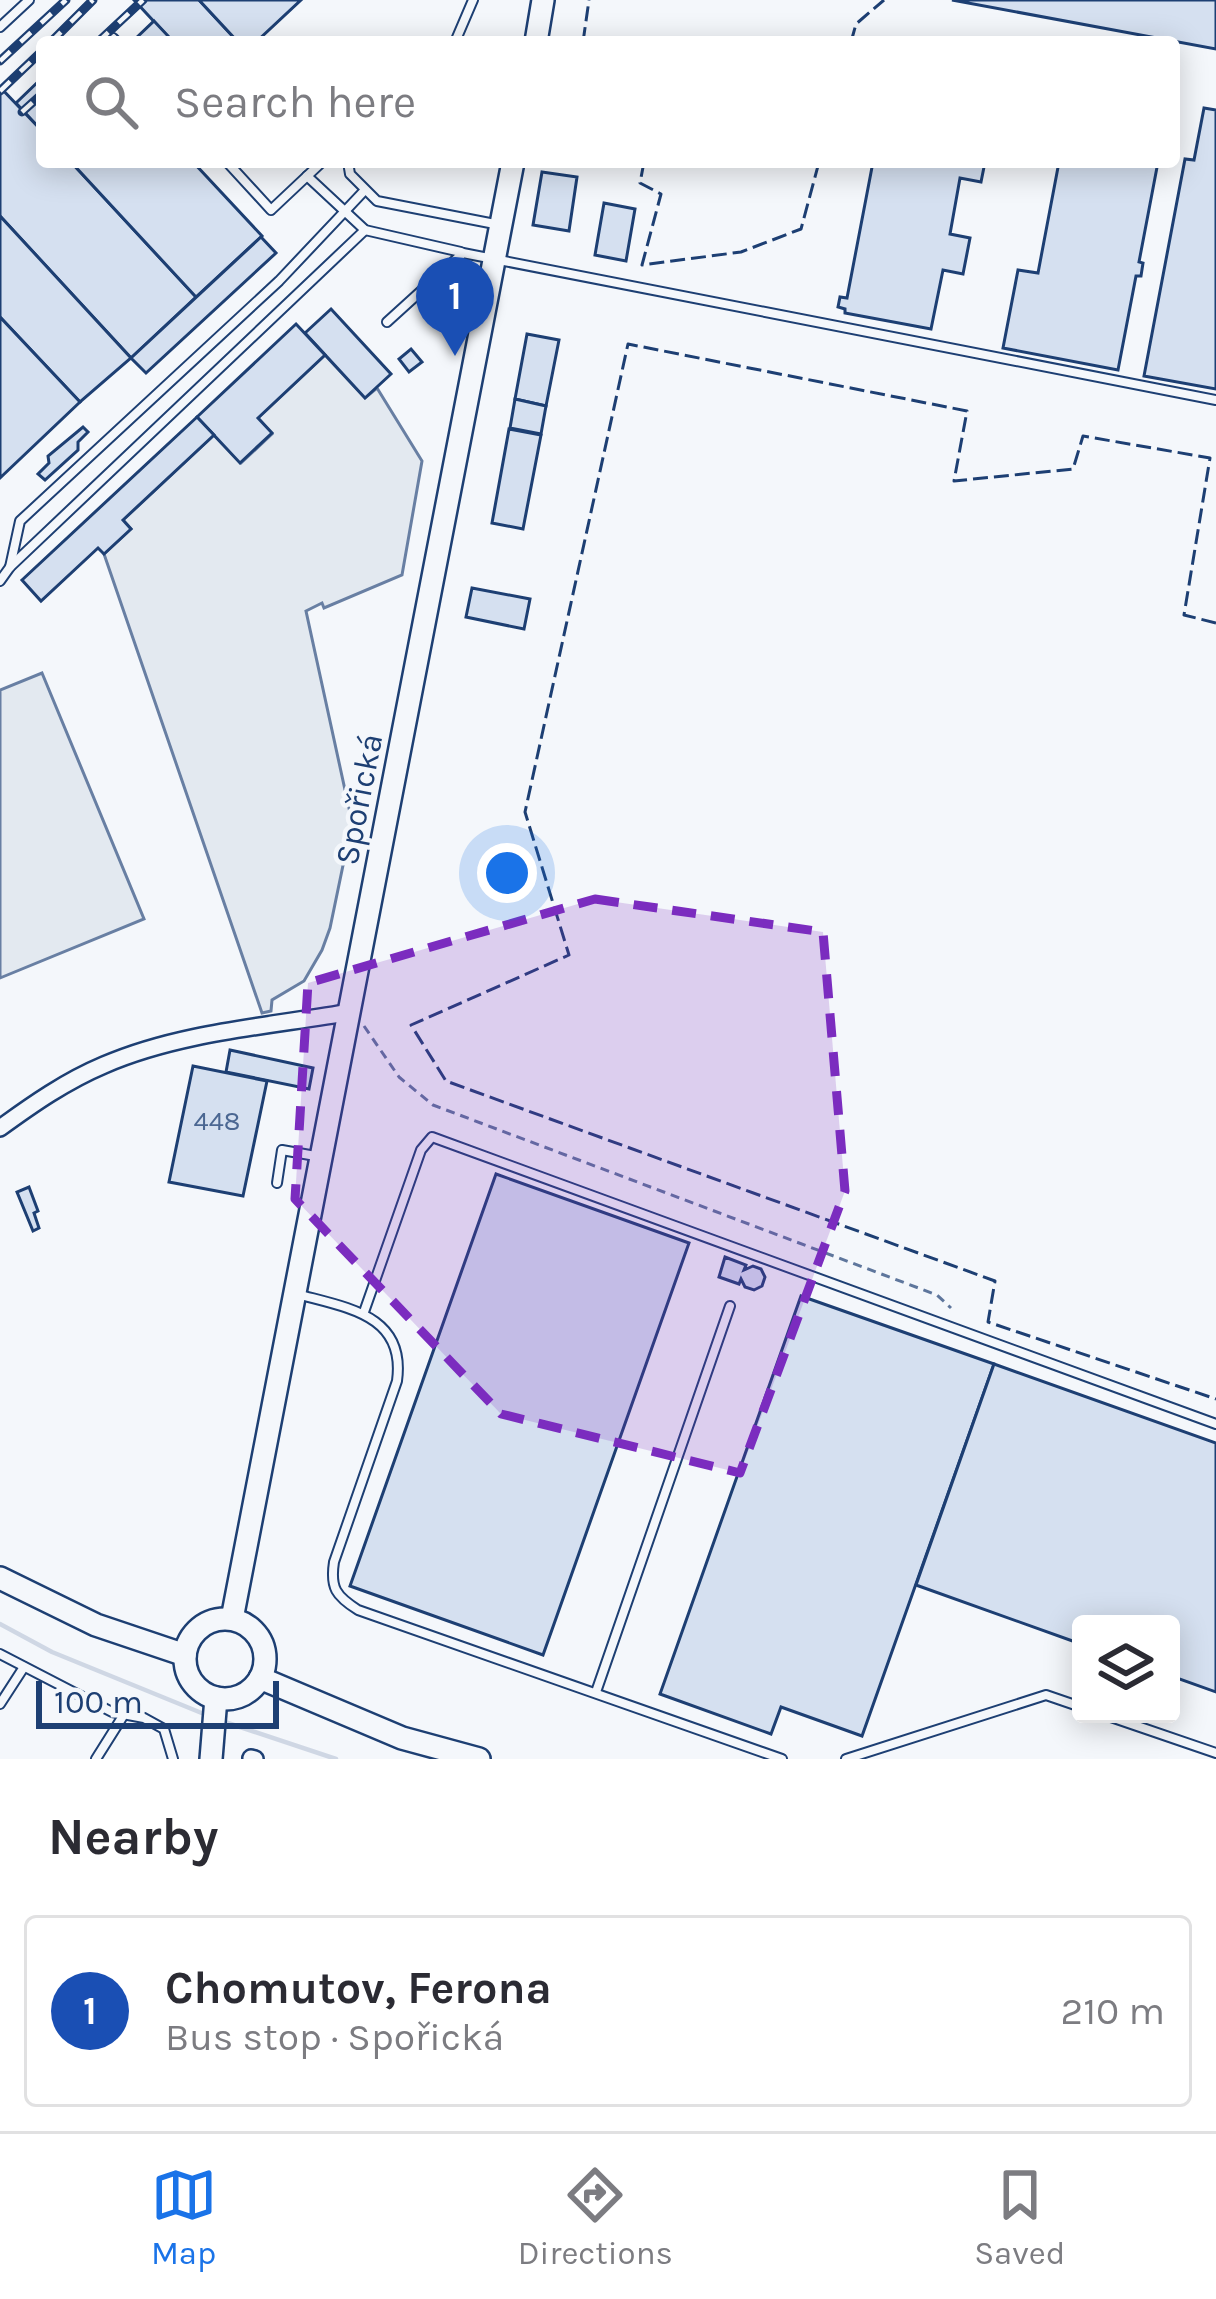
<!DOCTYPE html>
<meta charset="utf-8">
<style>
body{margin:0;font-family:Karla,sans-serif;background:#f7f7f7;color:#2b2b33}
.controls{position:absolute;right:36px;bottom:36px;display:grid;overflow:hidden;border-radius:12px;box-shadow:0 6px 30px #0003}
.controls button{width:108px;height:108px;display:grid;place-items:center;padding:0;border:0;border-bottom:3px solid #e1e1e2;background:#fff;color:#2b2b33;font:60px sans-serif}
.scale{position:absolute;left:36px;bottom:30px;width:243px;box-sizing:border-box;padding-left:12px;border:6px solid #1d3f73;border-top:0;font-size:33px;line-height:42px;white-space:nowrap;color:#1d3f73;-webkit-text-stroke:9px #f4f7fb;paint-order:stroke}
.you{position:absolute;left:507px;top:873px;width:42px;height:42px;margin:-30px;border:9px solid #fff;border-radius:50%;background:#1a73e8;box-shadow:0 0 0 18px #1a73e833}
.badge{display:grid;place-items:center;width:78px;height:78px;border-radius:50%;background:#1a73e8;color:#fff;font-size:39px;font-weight:700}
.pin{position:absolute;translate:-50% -99px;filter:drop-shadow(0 3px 6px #0008)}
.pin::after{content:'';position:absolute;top:63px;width:42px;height:36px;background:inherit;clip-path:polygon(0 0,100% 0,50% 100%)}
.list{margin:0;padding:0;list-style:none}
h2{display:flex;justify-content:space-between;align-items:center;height:156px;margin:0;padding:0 48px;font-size:51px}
h2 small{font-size:39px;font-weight:400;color:#7c7c81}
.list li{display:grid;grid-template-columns:78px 1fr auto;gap:36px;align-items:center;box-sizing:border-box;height:192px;margin:0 24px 24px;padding:0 24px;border:3px solid #e1e1e2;border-radius:12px}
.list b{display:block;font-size:45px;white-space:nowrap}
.list p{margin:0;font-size:39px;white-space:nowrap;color:#7c7c81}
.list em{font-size:39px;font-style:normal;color:#7c7c81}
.icon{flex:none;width:66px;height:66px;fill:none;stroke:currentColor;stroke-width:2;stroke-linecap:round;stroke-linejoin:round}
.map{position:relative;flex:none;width:1216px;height:1759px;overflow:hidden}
.search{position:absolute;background:#fff;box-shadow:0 6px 30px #0003;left:36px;right:36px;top:36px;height:132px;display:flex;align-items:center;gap:30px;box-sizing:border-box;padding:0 42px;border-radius:12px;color:#7c7c81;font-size:45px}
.sheet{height:372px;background:#fff}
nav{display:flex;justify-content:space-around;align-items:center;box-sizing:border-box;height:168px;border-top:3px solid #e1e1e2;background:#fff;font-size:33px;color:#7c7c81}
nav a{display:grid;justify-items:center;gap:6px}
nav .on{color:#1a73e8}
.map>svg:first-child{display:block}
.green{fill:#e3e9f0;stroke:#687fa3;stroke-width:3}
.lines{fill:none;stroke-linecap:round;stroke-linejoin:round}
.stream{stroke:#cfd7e4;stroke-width:4.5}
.building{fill:#d5e0f0;stroke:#1d3f73;stroke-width:3}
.lane-casing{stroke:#1d3f73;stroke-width:12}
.street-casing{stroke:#1d3f73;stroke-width:20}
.secondary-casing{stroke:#1d3f73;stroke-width:26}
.path{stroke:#5e769c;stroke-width:3;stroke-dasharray:9 6;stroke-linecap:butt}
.lane{stroke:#f4f7fb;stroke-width:8}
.street{stroke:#f4f7fb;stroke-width:15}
.secondary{stroke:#f4f7fb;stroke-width:21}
.rail-casing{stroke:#1d3f73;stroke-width:9}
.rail{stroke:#f4f7fb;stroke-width:4.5;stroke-dasharray:14;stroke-linecap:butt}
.fence{stroke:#1d3f73;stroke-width:3;stroke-dasharray:15 6;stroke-linecap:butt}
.marked{fill:#7b2cbf;fill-opacity:0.2;stroke:#7b2cbf;stroke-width:9;stroke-dasharray:24 15;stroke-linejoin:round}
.labels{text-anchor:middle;stroke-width:9;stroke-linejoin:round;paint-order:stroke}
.number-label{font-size:27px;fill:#4b6792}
.street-label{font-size:33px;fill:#1d3f73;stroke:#f4f7fb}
</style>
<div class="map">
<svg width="1216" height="1759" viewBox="0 0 1216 1759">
<rect width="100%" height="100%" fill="#f4f7fb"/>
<g class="green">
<polygon points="325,355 365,398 377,388 422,461 402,575 324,608 322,603 306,611 352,822 330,928 322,950 304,981 272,1000 271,1011 262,1013 104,554 131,529 123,520 214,435 241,463 272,434 258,418"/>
<polygon points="42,673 144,919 0,978 0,690"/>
</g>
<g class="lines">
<g class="stream">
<polyline points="0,1624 52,1652 209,1716"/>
<polyline points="219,1720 336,1759"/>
</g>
</g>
<g class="building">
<polygon points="134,0 199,0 238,42 173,42"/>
<polygon points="199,0 301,0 256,42 238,42"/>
<polygon points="952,0 1216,0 1216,49"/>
<polygon points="154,21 169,37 163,42 132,42"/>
<polygon points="42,78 42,131 16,103"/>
<polygon points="0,87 42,131 42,162 71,162 196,297 131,358 0,216"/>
<polygon points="1204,108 1216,110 1216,389 1144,376 1185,159 1194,160"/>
<polygon points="71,162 193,162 262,236 196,297"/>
<polygon points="873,162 985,162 981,182 960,178 950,234 970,238 963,274 943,270 931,329 845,313 845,309 838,307 840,297 847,298"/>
<polygon points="1059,162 1158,162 1139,262 1143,263 1141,276 1136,276 1118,370 1003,348 1018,270 1038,273"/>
<polygon points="542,172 577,177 569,231 533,225"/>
<polygon points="604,203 635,209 626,261 595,255"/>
<polygon points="0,216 131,358 80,402 0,317"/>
<polygon points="261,237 276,253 146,373 131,358"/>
<polygon points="331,309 391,374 365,398 305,333"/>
<polygon points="0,317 80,402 0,478"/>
<polygon points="296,324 325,355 258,418 272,433 240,463 197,417"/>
<polygon points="527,334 559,340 546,406 515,399"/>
<polygon points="411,349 422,362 409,372 399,359"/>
<polygon points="515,399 546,406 541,434 510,428"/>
<polygon points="197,417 214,435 123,520 131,529 104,554 98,548 41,601 22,580"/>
<polygon points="83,427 88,432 78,442 78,450 45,480 38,474 49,463 48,456"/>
<polygon points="509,429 541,435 523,529 492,523"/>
<polygon points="472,588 530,599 524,629 466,617"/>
<polygon points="230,1050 313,1068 309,1089 226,1072"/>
<polygon points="193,1066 267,1081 243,1196 169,1182"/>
<polygon points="496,1174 689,1243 543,1655 350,1586"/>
<polygon points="29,1187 38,1211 34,1213 39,1228 33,1231 17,1192"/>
<polygon points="725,1257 746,1265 744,1270 753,1266 761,1269 765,1277 762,1286 754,1290 745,1287 741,1279 739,1284 719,1277"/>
<polygon points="801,1296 994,1364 862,1736 781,1707 771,1734 660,1694"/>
<polygon points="994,1364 1216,1443 1216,1692 1171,1676 1171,1624 1081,1624 1081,1644 916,1585"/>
</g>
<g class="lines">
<g class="lane-casing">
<g id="lane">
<polyline points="0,27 29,0"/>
<polyline points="113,38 117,42"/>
<polyline points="455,42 473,0"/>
<polyline points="227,162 271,210 322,162"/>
<polyline points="348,162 350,174 377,201 500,225"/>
<polyline points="307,176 365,230 461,252"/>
<polyline points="387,322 463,253 1216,400"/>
<polyline points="10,567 20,521 279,281 364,191"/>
<polyline points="0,581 10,567 365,230"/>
<polyline points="277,1183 282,1150 321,1157"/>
<path d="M 297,1294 C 348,1308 406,1315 397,1381 L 334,1562 C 330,1588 336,1596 358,1610 L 782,1759"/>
<polyline points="364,1312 421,1150 432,1137 1216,1424"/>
<polyline points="0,1654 112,1712 144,1718 164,1729 173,1759"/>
<polyline points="596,1692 730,1306"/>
<polyline points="0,1704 24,1667"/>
<polyline points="1102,1714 1216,1753"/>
<polyline points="96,1759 123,1716"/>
<polyline points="846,1759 1046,1695 1081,1707"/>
</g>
</g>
<g class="street-casing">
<g id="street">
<path d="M 0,1128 C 33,1104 66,1081 104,1065 C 180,1032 270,1026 351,1012"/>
<polyline points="251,1758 255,1759"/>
</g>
</g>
<g class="secondary-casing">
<g id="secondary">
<polyline points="536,42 543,0"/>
<polyline points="0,1578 96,1625 185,1655"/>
<polyline points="232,1619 513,162"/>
<circle cx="225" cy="1659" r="40"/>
<polyline points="260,1678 402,1738 479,1759"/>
<polyline points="211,1759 216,1698"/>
</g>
</g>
<polyline class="path" points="364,1026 399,1077 433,1105 937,1295 951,1308"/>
<use href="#lane" class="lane"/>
<use href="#street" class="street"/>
<use href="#secondary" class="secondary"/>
<g class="rail-casing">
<g id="rail">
<polyline points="51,42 93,0"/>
<polyline points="98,42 143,0"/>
<polyline points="0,61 66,0"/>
<polyline points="0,91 42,51"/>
<polyline points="22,112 42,94"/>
</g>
</g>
<use href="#rail" class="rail"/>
<g class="fence">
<polyline points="583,42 589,0"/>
<polyline points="851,42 856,24 884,0"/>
<polyline points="644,162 640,183 661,194 642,265 741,252 801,229 819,162"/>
<polyline points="1216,623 1184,615 1210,458 1083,436 1073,469 954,481 967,411 628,344 525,812 569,955 411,1025 446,1081 995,1281 988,1322 1216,1399"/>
</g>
</g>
<path class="marked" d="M 595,899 L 823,932 L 845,1191 L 740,1473 L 501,1414 L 295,1199 L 308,983 Z"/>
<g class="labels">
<g class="number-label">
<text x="217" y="1130">448</text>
</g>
<g class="street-label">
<text transform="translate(358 799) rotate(-79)" y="12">Spořická</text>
</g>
</g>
</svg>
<div class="controls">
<button><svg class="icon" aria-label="layers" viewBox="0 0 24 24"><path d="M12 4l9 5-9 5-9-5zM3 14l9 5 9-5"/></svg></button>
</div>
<div class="scale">100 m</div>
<div class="you"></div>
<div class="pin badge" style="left:455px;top:356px;background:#1a4fb4">1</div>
<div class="search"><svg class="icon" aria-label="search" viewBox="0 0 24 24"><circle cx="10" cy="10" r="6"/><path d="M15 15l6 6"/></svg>Search here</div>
</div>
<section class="sheet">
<h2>Nearby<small></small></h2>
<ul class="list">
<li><span class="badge" style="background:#1a4fb4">1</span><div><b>Chomutov, Ferona</b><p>Bus stop · Spořická</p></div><em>210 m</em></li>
</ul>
</section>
<nav>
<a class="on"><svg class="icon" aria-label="map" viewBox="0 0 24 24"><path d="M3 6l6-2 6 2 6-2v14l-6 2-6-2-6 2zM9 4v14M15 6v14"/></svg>Map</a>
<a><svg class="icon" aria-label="directions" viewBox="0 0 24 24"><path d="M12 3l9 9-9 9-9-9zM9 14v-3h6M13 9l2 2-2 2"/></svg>Directions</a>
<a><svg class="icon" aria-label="saved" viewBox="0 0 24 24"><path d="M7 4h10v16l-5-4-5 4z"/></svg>Saved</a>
</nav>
